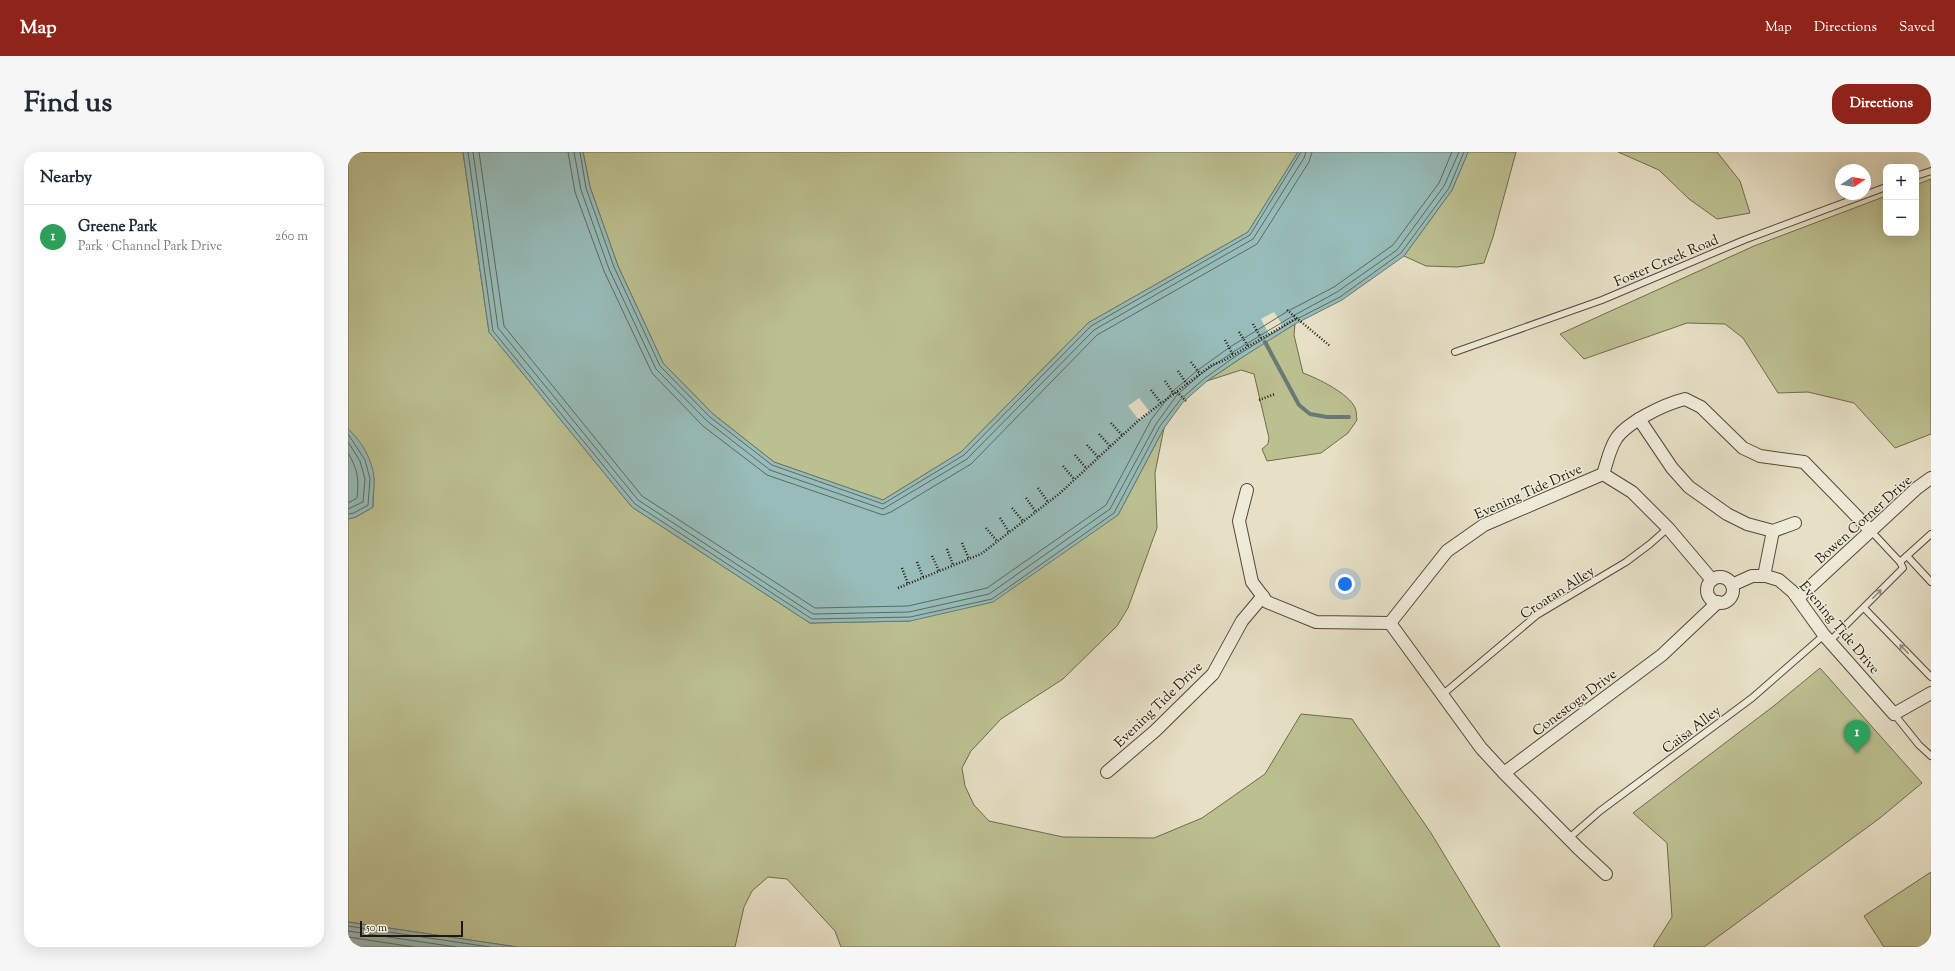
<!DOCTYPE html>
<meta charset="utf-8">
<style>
body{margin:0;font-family:"Sorts Mill Goudy",serif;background:#f6f6f7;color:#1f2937}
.controls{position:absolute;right:12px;top:12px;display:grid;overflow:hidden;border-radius:8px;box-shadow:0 4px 16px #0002}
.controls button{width:36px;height:36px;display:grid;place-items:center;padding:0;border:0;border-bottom:1px solid #e0e1e3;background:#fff;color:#1f2937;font:20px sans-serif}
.compass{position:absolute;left:1487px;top:12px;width:36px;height:36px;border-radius:50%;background:#fff;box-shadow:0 4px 16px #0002;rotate:78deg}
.scale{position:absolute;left:12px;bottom:10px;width:103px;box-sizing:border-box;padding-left:4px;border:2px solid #22170d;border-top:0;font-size:11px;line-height:14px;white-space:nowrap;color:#22170d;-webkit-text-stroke:3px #efebda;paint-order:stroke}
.you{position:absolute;left:997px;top:432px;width:14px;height:14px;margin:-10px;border:3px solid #fff;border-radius:50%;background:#1a73e8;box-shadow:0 0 0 6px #1a73e833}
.badge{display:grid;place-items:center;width:26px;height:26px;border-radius:50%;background:#8f2418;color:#fff;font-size:13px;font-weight:700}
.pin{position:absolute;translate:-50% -33px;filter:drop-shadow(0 1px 2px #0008)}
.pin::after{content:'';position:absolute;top:21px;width:14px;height:12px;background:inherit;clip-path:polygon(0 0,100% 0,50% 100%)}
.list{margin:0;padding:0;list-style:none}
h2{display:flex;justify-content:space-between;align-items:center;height:52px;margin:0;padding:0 16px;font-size:17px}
h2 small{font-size:13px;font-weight:400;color:#747a83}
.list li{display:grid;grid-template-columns:26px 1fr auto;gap:12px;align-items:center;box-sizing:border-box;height:64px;padding:0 16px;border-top:1px solid #e0e1e3}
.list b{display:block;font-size:15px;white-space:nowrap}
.list p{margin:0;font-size:13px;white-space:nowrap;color:#747a83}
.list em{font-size:13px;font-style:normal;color:#747a83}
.map{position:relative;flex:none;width:1583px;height:795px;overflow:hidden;border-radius:16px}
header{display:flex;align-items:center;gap:24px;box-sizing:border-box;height:56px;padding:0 20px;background:#8f2418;color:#fff}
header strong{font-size:19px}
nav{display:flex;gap:22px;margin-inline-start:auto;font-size:14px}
.intro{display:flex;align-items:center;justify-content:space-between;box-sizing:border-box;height:96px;padding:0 24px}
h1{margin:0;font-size:28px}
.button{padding:10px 18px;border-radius:16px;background:#8f2418;color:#fff;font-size:14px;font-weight:700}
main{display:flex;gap:24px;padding:0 24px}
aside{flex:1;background:#fff;border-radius:16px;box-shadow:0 4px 16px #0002}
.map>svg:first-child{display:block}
.green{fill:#bcc091;stroke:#6f6c4f}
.water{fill:#97bcb9;stroke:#687a74}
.pier{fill:#e7e0c6}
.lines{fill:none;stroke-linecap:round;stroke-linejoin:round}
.shore{stroke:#5c6a63;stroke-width:1}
.stream{stroke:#687a74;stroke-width:4}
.service-casing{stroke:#53493b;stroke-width:8}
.minor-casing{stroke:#53493b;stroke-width:14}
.path{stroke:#22170d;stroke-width:2.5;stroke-dasharray:1 2;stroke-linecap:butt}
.service{stroke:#efebda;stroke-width:6}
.minor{stroke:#efebda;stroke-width:12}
.oneway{stroke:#938c7e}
.labels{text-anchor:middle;stroke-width:3;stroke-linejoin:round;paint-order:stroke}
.street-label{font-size:14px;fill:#22170d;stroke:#efebda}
</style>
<header>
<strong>Map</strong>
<nav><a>Map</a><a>Directions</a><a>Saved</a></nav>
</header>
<div class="intro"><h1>Find us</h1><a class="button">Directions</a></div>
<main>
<aside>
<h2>Nearby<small></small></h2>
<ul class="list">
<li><span class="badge" style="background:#2e9e5b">1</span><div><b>Greene Park</b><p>Park · Channel Park Drive</p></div><em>260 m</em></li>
</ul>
</aside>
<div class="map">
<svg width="1583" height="795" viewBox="0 0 1583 795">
<rect width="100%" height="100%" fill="#e7e0c6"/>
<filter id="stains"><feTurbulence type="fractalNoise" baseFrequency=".005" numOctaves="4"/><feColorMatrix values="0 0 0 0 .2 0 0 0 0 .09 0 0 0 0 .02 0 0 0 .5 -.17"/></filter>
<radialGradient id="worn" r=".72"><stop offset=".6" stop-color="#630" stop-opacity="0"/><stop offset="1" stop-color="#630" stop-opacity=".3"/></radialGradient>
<g class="green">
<polygon points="0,0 115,0 141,180 284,355 462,471 562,469 770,363 816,276 807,321 809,376 780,456 769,474 715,527 653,567 623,599 614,616 617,634 626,653 641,669 715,685 806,686 854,666 917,622 953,562 1004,567 1083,681 1152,795 493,795 487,779 439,727 420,725 404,739 396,755 387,795 169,795 0,770 0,367 8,365 25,355 26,326 5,282 0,277"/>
<polygon points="235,0 950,0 900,80 740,171 613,300 535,348 426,310 365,262 315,211 270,114 242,35"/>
<polygon points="1120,0 1168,0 1145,85 1136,111 1109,115 1078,114 1056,104 1104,38"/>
<polygon points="1270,0 1369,0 1392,29 1402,61 1369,67 1341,47 1311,18"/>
<polygon points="1583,27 1583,282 1547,296 1506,251 1460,240 1430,241 1395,186 1377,172 1339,171 1236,207 1212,182 1406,94 1538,44 1538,81 1568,81 1568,33"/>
<path d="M 947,172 L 946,183 L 955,221 C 969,226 1002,242 1007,256 C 1009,259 1008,265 1009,268 L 1000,281 L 973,301 L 919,309 L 914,297 L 920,292 L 921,286 L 906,222 L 893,218 L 859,229 L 917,190 Z"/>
<polygon points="1472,516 1574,631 1532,666 1356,795 1305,795 1324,765 1319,691 1285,661 1427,553"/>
<polygon points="1583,720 1583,795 1536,795 1516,764"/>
</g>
<g class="water">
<polygon points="115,0 235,0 242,35 270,114 315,211 365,262 426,310 535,348 613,300 740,171 900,80 950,0 1120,0 1104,38 1056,104 994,148 947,172 890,208 859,229 835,250 816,276 770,363 645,450 562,469 462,471 284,355 141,180"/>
<path d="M 0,277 C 13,288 25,309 26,326 C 27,336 24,345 25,355 L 8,365 L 0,367 Z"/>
<polygon points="0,770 169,795 0,795"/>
</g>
<g class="pier">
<polygon points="926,160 935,174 921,182 913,167"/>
<polygon points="791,246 802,260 791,268 780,254"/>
</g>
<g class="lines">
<g class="shore">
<polyline points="120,0 145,179 287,352 464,467 562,465 644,447 766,361 812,274 833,247 857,226 888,204 945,169 992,145 1053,101 1101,36 1116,0"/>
<polyline points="125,0 150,176 290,348 465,462 561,460 641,442 762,357 808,272 829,243 853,222 885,200 943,165 989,140 1049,98 1096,34 1111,0"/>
<polyline points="131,0 156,174 294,344 467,456 560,454 639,436 758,353 803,268 825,239 850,218 882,195 940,159 986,135 1045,93 1091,31 1104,0"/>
<polyline points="220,0 227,40 256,119 304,221 355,274 419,323 535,363 543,360 623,312 749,183 909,92 961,10 964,0"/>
<polyline points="226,0 233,38 261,117 308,217 359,269 422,318 535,357 619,307 746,178 905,87 956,6 958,0"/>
<polyline points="232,0 238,36 266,115 312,214 362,265 424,313 535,352 616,303 743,174 902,83 953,0"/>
<polyline points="0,282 17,308 22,327 20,353 6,361 0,362"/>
<polyline points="0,290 12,309 17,327 15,350 0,357"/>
<path d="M 0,301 C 10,317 11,328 9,346 L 0,351"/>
<polyline points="0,774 142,795"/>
<polyline points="0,779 108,795"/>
<polyline points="0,785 66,795"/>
</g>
<polyline class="stream" points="917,190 951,253 962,262 979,265 1001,265"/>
<g class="service-casing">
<g id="service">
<polyline points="1568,24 1583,19"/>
<polyline points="1107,200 1254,148 1396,88 1538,35"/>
<polyline points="1523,379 1552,410 1583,382"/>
<polyline points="1559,404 1583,430"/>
<polyline points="1516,456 1583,525"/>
<polyline points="1482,489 1555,416 1552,410"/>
<polyline points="1094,543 1189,463 1278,410 1302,392 1320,376"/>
<polyline points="1546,562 1571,593 1583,604"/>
<polyline points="1220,687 1252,659 1404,546 1476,483"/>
</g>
</g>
<g class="minor-casing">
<g id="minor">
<polyline points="1291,267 1324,316 1341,335 1379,362 1399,372 1425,379 1447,371"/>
<path d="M 1255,322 C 1259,311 1261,298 1268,287 C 1279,270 1317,252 1337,247 L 1353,255 L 1395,296 L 1412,304 L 1456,310 L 1523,379"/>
<polyline points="899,338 891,369 904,430 919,450 968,470 1042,471"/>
<polyline points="1416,424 1425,379"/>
<circle cx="1372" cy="438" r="13"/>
<polyline points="1384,433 1404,424 1418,424 1431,428 1445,440 1476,483 1546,562 1583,541"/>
<polyline points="1450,446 1569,336 1583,326"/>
<polyline points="1042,471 1133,596 1156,621 1314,503 1370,450"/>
<polyline points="1042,471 1099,399 1136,373 1255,322 1284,340 1320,376 1364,428"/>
<polyline points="759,620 807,579 865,522 894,469 915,444"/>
<polyline points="1156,621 1231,697 1258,722"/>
</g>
</g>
<g class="path">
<polyline points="939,158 982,194"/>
<polyline points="905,172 913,186"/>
<polyline points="891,180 900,194"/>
<polyline points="877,188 885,203"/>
<polyline points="843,210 852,222"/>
<polyline points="830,219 839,232"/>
<polyline points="817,229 826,242"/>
<polyline points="803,238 813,251"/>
<polyline points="829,240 838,249"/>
<polyline points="911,248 927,242"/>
<polyline points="763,271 774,283"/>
<polyline points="751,282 762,294"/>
<polyline points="739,293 750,305"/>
<polyline points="727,303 738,316"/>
<polyline points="715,314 726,327"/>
<polyline points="690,336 700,350"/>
<polyline points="678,346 688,360"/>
<polyline points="664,356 675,369"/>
<polyline points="652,366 661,380"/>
<polyline points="638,376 649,389"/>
<polyline points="614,391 621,407"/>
<polyline points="599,397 605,413"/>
<polyline points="584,404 591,419"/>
<polyline points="569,410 575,425"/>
<polyline points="554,416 560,432"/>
<polyline points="550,436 633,402 711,342 791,268 864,213 875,209 949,166"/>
</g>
<use href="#service" class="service"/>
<use href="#minor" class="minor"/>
</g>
<defs><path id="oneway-shaft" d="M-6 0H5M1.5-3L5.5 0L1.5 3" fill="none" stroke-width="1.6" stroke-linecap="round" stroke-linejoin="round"/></defs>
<g class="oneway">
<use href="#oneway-shaft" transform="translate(1529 442) rotate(-45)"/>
<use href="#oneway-shaft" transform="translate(1556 497) rotate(-134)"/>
</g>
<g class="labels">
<g class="street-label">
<text transform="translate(1318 108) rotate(-23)" y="5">Foster Creek Road</text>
<text transform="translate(1180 339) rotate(-24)" y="5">Evening Tide Drive</text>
<text transform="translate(1515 367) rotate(-42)" y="5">Bowen Corner Drive</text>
<text transform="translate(1209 440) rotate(-33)" y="5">Croatan Alley</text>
<text transform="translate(1492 475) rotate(50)" y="5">Evening Tide Drive</text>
<text transform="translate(1226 550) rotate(-37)" y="5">Conestoga Drive</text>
<text transform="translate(810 552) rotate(-44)" y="5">Evening Tide Drive</text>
<text transform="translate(1343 577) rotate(-37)" y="5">Caisa Alley</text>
</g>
</g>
<rect width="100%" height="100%" filter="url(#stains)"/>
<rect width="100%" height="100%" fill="url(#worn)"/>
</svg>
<div class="controls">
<button>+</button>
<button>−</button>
</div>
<svg class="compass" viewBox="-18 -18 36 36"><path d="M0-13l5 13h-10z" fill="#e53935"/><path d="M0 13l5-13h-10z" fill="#747a83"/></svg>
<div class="scale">50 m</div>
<div class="you"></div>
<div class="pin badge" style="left:1509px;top:601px;background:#2e9e5b">1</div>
</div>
</main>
